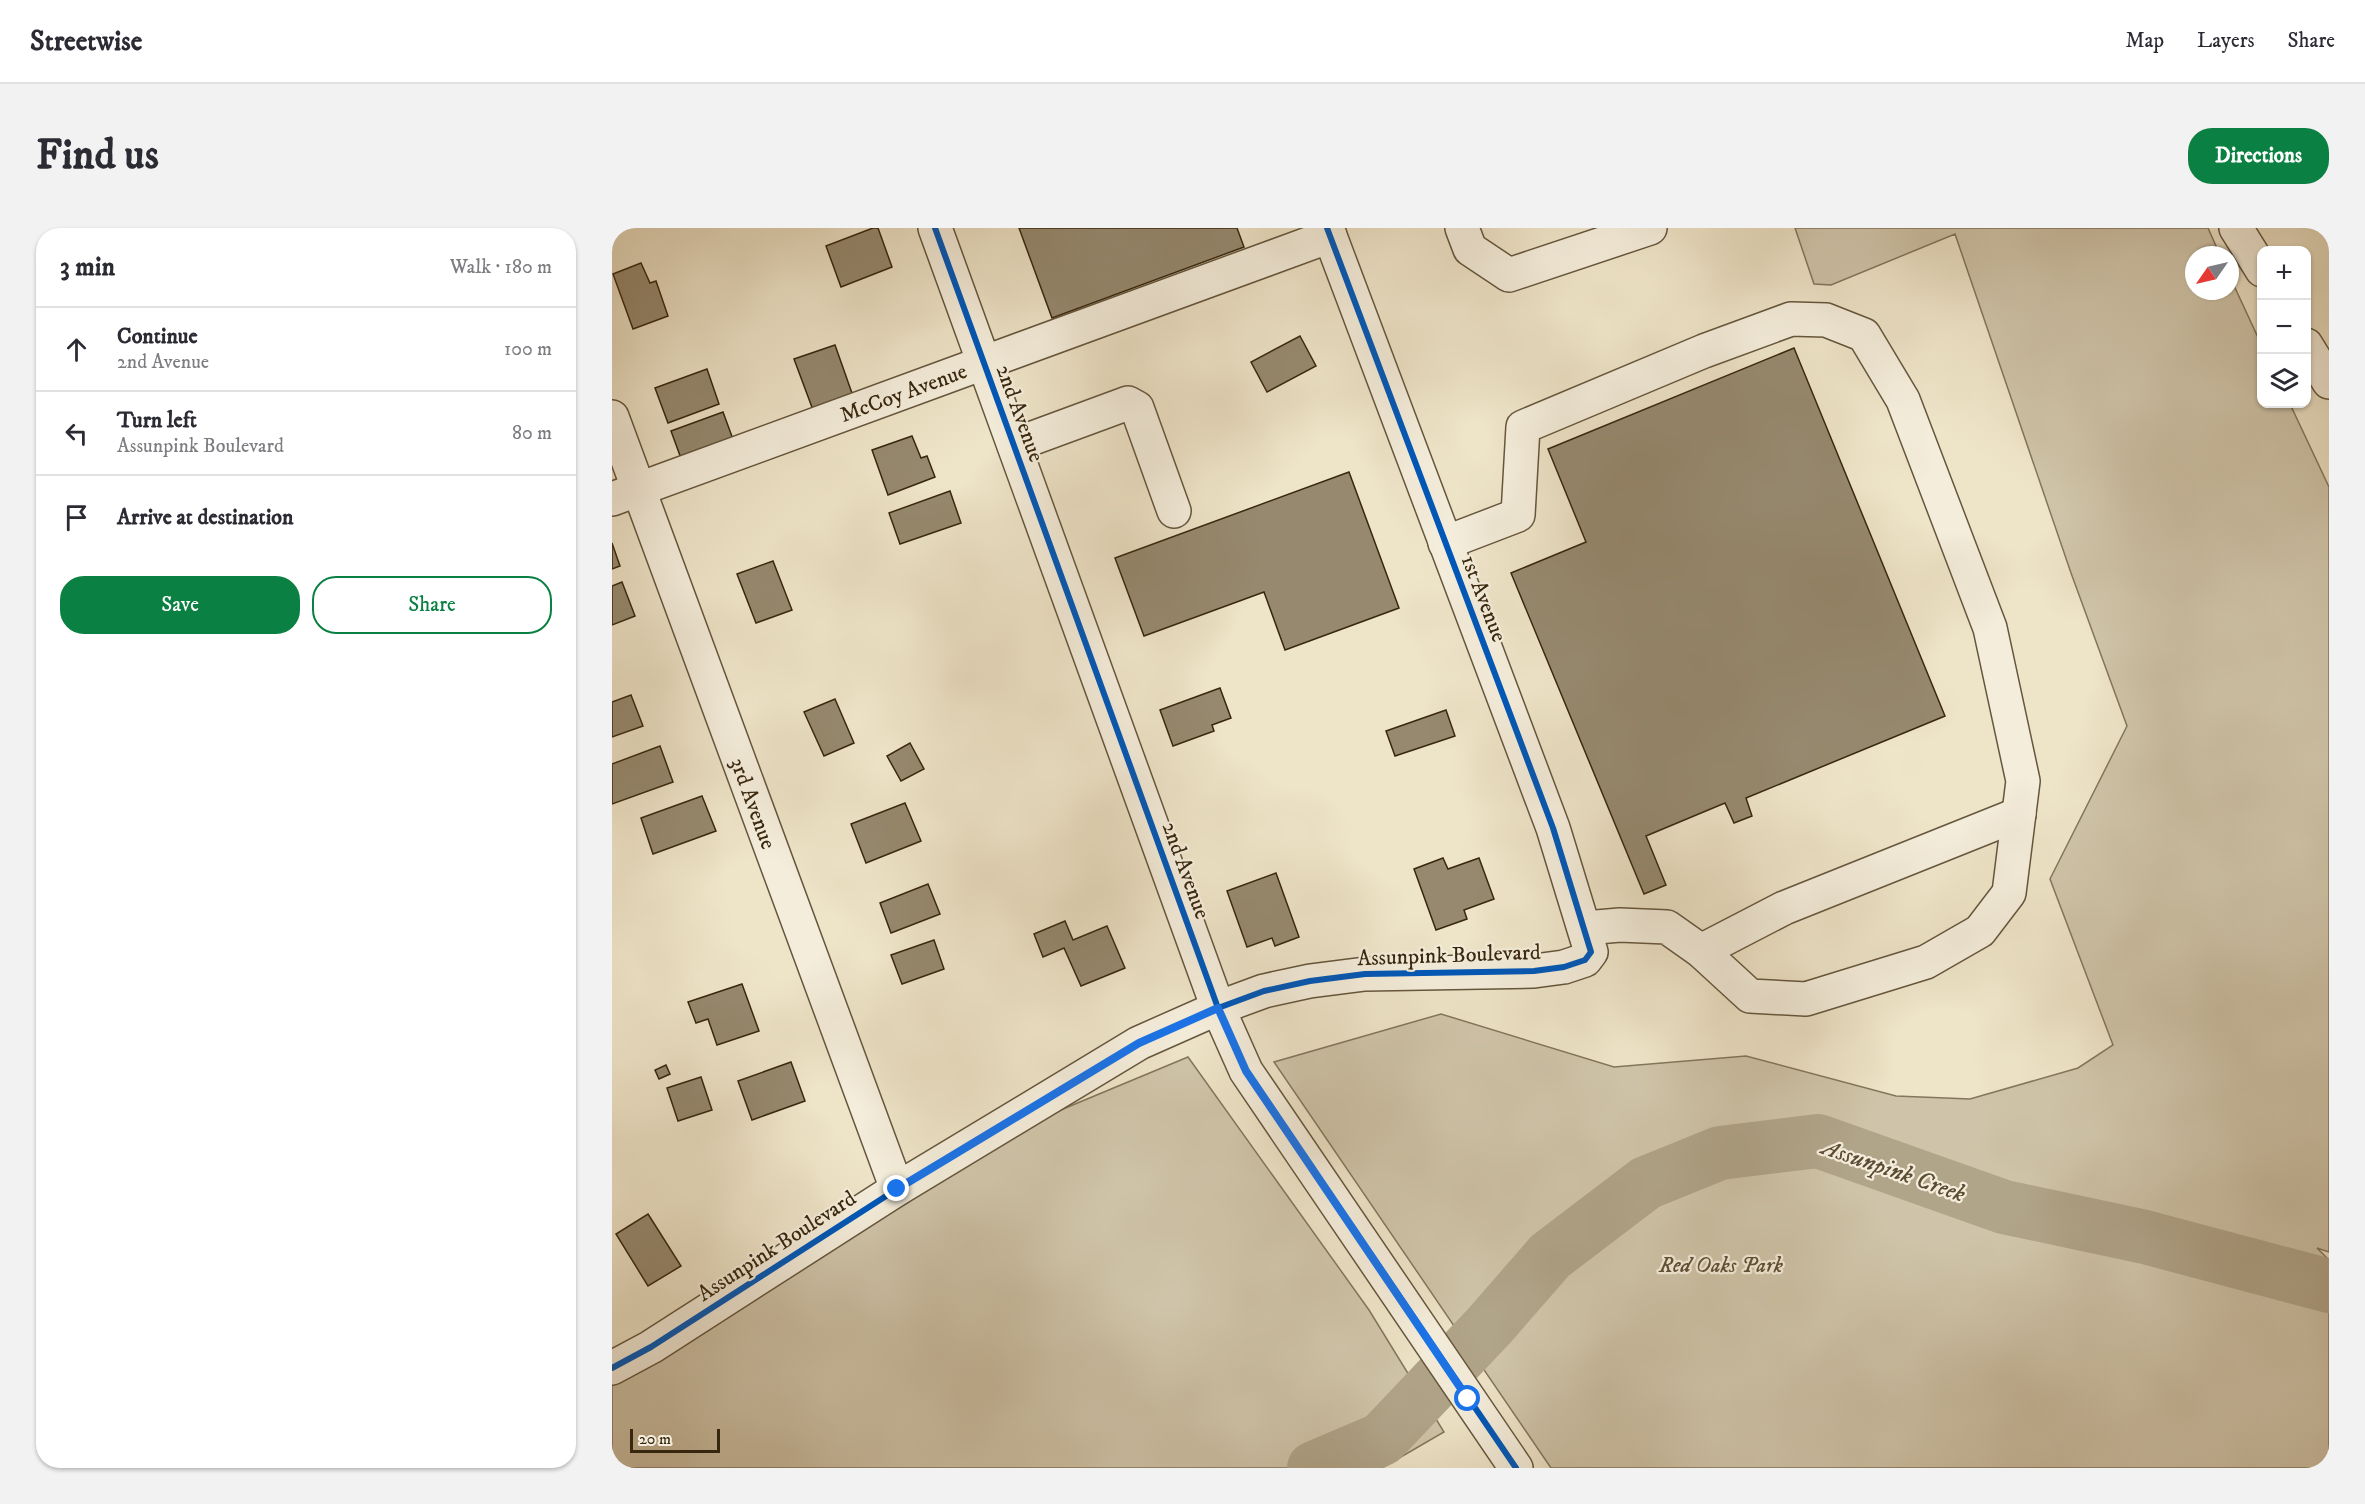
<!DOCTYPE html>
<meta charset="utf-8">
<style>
body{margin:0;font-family:"IM FELL DW Pica",serif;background:#f2f2f3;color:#2b2b33}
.controls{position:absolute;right:18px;top:18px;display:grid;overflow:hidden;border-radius:12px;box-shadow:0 2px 4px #0004}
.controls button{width:54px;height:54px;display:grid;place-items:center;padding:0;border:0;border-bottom:2px solid #e1e1e2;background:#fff;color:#2b2b33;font:30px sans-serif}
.compass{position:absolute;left:1573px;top:18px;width:54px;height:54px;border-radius:50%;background:#fff;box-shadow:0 2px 4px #0004;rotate:236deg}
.scale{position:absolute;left:18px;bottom:15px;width:90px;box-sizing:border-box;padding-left:6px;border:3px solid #37270f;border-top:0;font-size:16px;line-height:21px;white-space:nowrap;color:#37270f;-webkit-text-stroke:4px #f4eddb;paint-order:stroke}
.stop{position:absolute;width:18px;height:18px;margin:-14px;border:4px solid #1a73e8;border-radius:50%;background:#fff}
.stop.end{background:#1a73e8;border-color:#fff;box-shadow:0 2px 6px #0008}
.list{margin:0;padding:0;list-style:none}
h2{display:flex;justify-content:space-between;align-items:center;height:78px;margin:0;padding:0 24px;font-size:26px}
h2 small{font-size:20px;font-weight:400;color:#7c7c81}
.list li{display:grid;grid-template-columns:39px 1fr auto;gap:18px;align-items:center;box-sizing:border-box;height:84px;padding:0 24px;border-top:2px solid #e1e1e2}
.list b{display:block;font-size:22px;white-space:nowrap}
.list p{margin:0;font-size:20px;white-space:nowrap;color:#7c7c81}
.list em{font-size:20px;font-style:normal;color:#7c7c81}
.actions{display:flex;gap:12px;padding:18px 24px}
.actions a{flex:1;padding:14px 0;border:2px solid #0b8043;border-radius:24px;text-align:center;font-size:21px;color:#0b8043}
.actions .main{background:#0b8043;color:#fff}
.icon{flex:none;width:33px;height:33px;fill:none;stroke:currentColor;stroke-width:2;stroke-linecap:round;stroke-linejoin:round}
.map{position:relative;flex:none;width:1717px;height:1240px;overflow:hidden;border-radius:24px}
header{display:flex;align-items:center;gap:36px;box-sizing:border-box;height:84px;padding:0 30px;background:#fff;border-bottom:2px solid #e1e1e2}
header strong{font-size:28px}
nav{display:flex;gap:33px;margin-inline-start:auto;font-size:21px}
.intro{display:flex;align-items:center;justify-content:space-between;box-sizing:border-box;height:144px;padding:0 36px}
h1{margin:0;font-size:42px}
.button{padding:15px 27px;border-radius:24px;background:#0b8043;color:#fff;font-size:21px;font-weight:700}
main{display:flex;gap:36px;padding:0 36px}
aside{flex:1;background:#fff;border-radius:24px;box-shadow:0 2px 4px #0004}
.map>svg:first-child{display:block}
.green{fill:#cfc4a9;stroke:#83765c;stroke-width:1.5}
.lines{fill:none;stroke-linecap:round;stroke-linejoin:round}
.river{stroke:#b0a489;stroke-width:54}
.building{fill:#96896f;stroke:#37270f;stroke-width:1.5}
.minor-casing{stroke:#65563d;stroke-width:36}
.minor{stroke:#f4eddb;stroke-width:33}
.cycleway-casing{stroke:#f4eddb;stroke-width:10}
.cycleway{stroke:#0057b8;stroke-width:6}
.route{stroke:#1a73e8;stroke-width:8}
.labels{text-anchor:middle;stroke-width:4.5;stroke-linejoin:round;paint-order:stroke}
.street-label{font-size:22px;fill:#37270f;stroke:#f4eddb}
.park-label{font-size:22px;font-style:italic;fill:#5d4e36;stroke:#f4eddb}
.water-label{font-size:24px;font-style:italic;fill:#5b4c34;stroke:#f4eddb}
</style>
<header>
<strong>Streetwise</strong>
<nav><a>Map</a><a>Layers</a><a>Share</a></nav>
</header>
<div class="intro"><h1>Find us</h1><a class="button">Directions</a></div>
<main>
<aside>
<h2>3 min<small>Walk · 180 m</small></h2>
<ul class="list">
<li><svg class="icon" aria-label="ahead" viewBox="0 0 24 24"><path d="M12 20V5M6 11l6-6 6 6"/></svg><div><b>Continue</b><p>2nd Avenue</p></div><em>100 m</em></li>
<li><svg class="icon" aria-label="left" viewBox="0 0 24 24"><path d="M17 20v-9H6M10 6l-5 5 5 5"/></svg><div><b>Turn left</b><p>Assunpink Boulevard</p></div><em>80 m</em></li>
<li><svg class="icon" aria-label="arrive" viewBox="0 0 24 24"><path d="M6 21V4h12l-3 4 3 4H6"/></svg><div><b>Arrive at destination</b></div></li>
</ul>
<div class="actions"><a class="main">Save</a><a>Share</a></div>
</aside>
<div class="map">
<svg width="1717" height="1240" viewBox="0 0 1717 1240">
<rect width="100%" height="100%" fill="#eee4c8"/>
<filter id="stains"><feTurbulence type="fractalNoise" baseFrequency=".00333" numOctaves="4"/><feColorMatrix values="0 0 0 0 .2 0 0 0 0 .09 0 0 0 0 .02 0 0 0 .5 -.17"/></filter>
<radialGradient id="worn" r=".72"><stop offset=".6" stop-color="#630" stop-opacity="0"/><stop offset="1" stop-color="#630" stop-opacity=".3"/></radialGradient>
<g class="green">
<polygon points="1183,0 1596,0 1608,27 1582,27 1582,63 1618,63 1618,49 1649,116 1650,176 1678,176 1717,259 1717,1024 1705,1020 1717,1032 1717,1240 939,1240 662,834 829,786 1002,839 1134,828 1284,868 1358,871 1466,840 1501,817 1438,651 1515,498 1459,345 1343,6 1219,57 1202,56"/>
<polygon points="576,829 757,1082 832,1204 770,1240 0,1240 0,1127 348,924"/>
</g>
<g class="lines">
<polyline class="river" points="702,1240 770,1211 878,1097 938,1028 1034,955 1108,925 1206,913 1392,979 1533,1009 1717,1058"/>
</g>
<g class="building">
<polygon points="261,0 266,0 280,39 229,59 214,18"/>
<polygon points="407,0 625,0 632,19 440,90"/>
<polygon points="29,35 38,55 44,53 56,88 21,101 1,46"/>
<polygon points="688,108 704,138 655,164 639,134"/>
<polygon points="223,117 241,168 201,182 182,131"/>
<polygon points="1182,120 1333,488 1134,570 1140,588 1122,595 1113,575 1034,608 1054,657 1032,666 899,345 974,314 936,221"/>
<polygon points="95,141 107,176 56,195 43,160"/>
<polygon points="111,184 122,214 70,233 59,203"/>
<polygon points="300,208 309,230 315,228 323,249 276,267 260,222"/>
<polygon points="737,244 787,380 673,422 652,364 532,408 503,330"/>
<polygon points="338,263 349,295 288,316 277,285"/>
<polygon points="0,315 8,338 0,341"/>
<polygon points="161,333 180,382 144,395 125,346"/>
<polygon points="10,354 23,388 0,397 0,358"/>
<polygon points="608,460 619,490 600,497 602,503 561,518 548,482"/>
<polygon points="19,467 31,498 0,509 0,474"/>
<polygon points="223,471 242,515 212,528 192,484"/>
<polygon points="834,482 843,508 783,528 774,503"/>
<polygon points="298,515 312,541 289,553 275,528"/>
<polygon points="48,518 61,554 0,576 0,536"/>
<polygon points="90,568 104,603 41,626 29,590"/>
<polygon points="293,575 309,613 254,635 239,596"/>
<polygon points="831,630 836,641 867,630 882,671 852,682 855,691 824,702 802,641"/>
<polygon points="664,645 687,709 663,718 660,710 635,719 615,663"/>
<polygon points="316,656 328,686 279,705 268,675"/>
<polygon points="453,693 461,712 495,698 513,740 469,758 452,720 431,729 422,706"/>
<polygon points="322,712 332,741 290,756 279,727"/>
<polygon points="130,756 147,803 105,817 96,791 84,795 76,774"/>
<polygon points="179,834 193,873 140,892 126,853"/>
<polygon points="54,837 58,846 47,851 43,842"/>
<polygon points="89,849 100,882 66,893 55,860"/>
<polygon points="36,986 69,1038 36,1058 4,1006"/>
</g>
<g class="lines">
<g class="minor-casing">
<g id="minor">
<polyline points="323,0 606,780 634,843 904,1240"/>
<polyline points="850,0 858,21 897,47 1038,0"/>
<polyline points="1624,0 1650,42"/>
<polyline points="1694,117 1717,154"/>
<polyline points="0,189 285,961"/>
<polyline points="402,217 516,175 525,180 562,283"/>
<polyline points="0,271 718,8"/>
<polyline points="833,315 906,287 911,199 1092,123 1179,91 1214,92 1252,107 1291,172 1378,400 1411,553 1397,665 1368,703 1314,734 1194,771 1138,768 1089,723 1055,699 1008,697 973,700"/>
<polyline points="1089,723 1172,680 1407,586"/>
<polyline points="0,1140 39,1119 285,961 527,815 606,780 652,763 698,753 753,746 922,743 952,739 973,732 979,724 941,600 715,0"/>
</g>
</g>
<use href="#minor" class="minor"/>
<g class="cycleway-casing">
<g id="cycleway">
<polyline points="323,0 606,780 634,843 904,1240"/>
<polyline points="0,1140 39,1119 285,961 527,815 606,780 652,763 698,753 753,746 922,743 952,739 973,732 979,724 941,600 715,0"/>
</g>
</g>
<use href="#cycleway" class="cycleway"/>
</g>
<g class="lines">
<polyline class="route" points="285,961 527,815 606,780 634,843 856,1171"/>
</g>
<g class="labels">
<g class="street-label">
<text transform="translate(291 164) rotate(-20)" y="8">McCoy Avenue</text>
<text transform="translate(409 185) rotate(70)" y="8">2nd Avenue</text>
<text transform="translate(873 370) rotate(69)" y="8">1st Avenue</text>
<text transform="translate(142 575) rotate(70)" y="8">3rd Avenue</text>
<text transform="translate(575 642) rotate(70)" y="8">2nd Avenue</text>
<text transform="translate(837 726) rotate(-2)" y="8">Assunpink Boulevard</text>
<text transform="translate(164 1017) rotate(-33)" y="8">Assunpink Boulevard</text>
</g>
<g class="park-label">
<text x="1109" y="1044">Red Oaks Park</text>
</g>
<g class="water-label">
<text transform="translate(1282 942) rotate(19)" y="8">Assunpink Creek</text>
</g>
</g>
<rect width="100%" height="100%" filter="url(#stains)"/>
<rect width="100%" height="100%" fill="url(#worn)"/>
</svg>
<div class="controls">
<button>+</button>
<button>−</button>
<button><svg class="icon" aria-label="layers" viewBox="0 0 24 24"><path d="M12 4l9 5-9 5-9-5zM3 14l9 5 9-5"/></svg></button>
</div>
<svg class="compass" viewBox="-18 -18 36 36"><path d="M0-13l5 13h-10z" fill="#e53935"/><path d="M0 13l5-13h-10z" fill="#7c7c81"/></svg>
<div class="scale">20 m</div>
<div class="stop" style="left:856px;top:1171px"></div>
<div class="stop end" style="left:285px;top:961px"></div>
</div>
</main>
